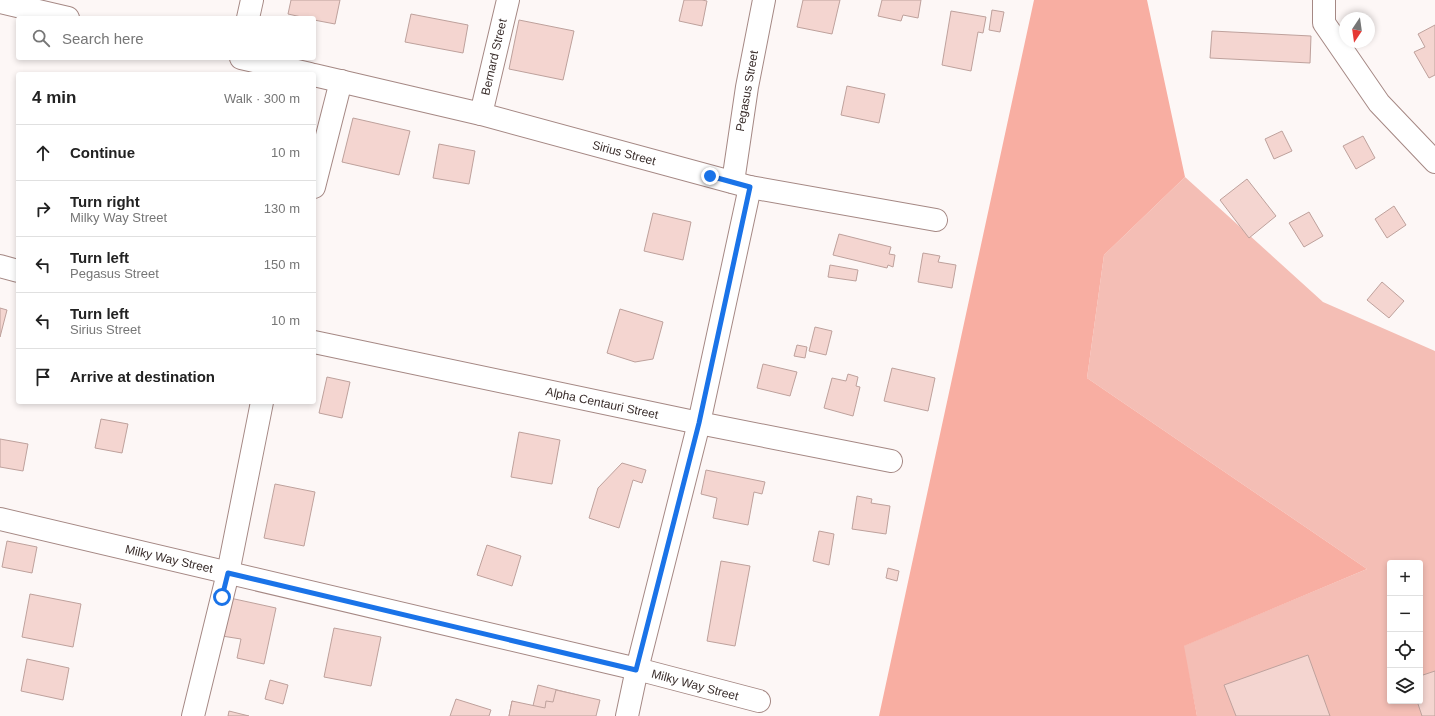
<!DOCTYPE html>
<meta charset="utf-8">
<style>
body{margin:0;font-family:Helvetica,sans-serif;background:#f6f6f6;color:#222}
.controls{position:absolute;right:12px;bottom:12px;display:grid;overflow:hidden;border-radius:4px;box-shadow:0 2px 6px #0003}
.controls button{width:36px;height:36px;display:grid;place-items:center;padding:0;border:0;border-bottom:1px solid #e0e0e0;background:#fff;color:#222;font:20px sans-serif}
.compass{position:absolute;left:1339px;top:12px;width:36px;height:36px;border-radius:50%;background:#fff;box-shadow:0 2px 6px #0003;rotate:193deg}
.stop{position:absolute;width:12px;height:12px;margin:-9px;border:3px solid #1a73e8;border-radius:50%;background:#fff}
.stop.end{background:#1a73e8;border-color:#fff;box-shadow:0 1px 4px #0008}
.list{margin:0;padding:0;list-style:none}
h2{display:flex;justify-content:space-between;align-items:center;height:52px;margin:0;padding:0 16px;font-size:17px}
h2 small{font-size:13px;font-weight:400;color:#767676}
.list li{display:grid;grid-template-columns:26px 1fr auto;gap:12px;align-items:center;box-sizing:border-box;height:56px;padding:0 16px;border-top:1px solid #e0e0e0}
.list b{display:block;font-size:15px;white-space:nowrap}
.list p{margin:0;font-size:13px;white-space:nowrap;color:#767676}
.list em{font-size:13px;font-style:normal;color:#767676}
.icon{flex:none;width:22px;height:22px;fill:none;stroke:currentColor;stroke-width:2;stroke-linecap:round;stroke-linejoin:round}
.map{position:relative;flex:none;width:1435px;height:716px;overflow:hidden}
.search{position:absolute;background:#fff;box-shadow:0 2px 6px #0003;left:16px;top:16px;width:300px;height:44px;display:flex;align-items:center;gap:10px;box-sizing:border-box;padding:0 14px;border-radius:4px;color:#767676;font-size:15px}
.panel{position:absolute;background:#fff;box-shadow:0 2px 6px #0003;left:16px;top:72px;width:300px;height:332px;border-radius:4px}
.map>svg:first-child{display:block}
.green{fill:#f4beb5;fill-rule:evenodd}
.forest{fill:#f8aea2}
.building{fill:#f4d5d0;stroke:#bea19c}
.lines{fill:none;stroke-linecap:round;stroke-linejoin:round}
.minor-casing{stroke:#a58884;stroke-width:24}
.minor{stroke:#fff;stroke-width:22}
.route{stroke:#1a73e8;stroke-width:5}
.labels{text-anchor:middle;stroke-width:3.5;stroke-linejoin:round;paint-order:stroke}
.street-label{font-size:12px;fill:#382c2a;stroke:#fff}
</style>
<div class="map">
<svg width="1435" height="716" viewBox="0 0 1435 716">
<rect width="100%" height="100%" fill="#fdf7f6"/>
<path class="green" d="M 1185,177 L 1323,302 L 1435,351 L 1435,716 L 1197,716 L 1183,646 L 1367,569 L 1087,378 L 1104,255 ZM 1390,563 L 1420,563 L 1420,701 L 1390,701 Z"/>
<polygon class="forest" points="1034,0 1147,0 1185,177 1104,255 1087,378 1367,569 1184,646 1197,716 879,716"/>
<g class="building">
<polygon points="291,0 340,0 335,24 314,20 314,18 306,18 288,14"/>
<polygon points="684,0 702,0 707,1 702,26 679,21"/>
<polygon points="803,0 840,0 832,34 797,27"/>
<polygon points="882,0 921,0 918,18 903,15 901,21 878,16"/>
<polygon points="992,10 1004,12 1000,32 989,30"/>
<polygon points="951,11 986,17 983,33 978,32 971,71 942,65"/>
<polygon points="411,14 468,25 463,53 405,42"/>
<polygon points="519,20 574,31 563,80 509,69"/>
<polygon points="1435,25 1435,75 1429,78 1414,52 1425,47 1418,34"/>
<polygon points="1212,31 1311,36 1310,63 1210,58"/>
<polygon points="847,86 885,94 879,123 841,115"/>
<polygon points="353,118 410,131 399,175 342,162"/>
<polygon points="1282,131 1292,151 1274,159 1265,139"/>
<polygon points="1363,136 1375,158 1356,169 1343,146"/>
<polygon points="439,144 475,151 469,184 433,178"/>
<polygon points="1247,179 1276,216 1249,238 1220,200"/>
<polygon points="1394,206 1406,225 1387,238 1375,219"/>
<polygon points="1309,212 1323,236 1304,247 1289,223"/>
<polygon points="653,213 691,222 683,260 644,251"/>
<polygon points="839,234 891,247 889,254 895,255 893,267 888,265 887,268 833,255"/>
<polygon points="923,253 940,256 938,262 956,265 952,288 918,282"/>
<polygon points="830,265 858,270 856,281 828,277"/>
<polygon points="1382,282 1404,301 1389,318 1367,300"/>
<polygon points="0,308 7,310 0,337"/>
<polygon points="620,309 663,322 653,359 635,362 607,353"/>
<polygon points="815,327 832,331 826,355 809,351"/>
<polygon points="797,345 807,347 805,358 794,356"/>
<polygon points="763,364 797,372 790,396 757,388"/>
<polygon points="892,368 935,378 928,411 884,401"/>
<polygon points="848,374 858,377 856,386 860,387 853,416 824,408 832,378 846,381"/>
<polygon points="327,377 350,382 342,418 319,413"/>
<polygon points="101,419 128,424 122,453 95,448"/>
<polygon points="519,432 560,440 552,484 511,477"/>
<polygon points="0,439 28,444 23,471 0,467"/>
<polygon points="622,463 646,470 642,483 633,480 619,528 589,518 598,488"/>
<polygon points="706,470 765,482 762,494 754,492 748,525 713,518 717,498 701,494"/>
<polygon points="275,484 315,492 304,546 264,538"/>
<polygon points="857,496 872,499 871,503 890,506 886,534 852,529"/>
<polygon points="819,531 834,534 829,565 813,561"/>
<polygon points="7,541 37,547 32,573 2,567"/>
<polygon points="487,545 521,556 512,586 477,575"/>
<polygon points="721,561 750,566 735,646 707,641"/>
<polygon points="888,568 899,571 897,581 886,578"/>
<polygon points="30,594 81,604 73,647 22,637"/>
<polygon points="230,598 276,608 264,664 237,658 241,639 222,636"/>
<polygon points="334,628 381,637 371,686 324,677"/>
<polygon points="1308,655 1330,716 1236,716 1224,685"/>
<polygon points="27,659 69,668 63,700 21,691"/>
<polygon points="1435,671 1435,716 1422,716 1417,701 1420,701 1420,676"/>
<polygon points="270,680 288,685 283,704 265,699"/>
<polygon points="538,685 585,697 580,716 509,716 512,701 532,710"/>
<polygon points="556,690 600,700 596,716 509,716 512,701 545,708 546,701 553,702"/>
<polygon points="456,699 491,710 489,716 450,716"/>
<polygon points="229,711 249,716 228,716"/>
</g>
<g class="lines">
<g class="minor-casing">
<g id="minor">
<polyline points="1324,0 1324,23 1379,103 1435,162"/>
<polyline points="0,2 68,18"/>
<polyline points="248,18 252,0"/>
<polyline points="241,58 310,74"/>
<polyline points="314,75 481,114 750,187 936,220"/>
<polyline points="481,114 508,0"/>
<polyline points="733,182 747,87 764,0"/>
<polyline points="314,187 341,81"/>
<polyline points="0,266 18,271"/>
<polyline points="314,342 699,423 891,461"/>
<polyline points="0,519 637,669 759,701"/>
<polyline points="193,716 228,573 262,402"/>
<polyline points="627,716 637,669 699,423 750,187"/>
</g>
</g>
<use href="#minor" class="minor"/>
</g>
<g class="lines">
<polyline class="route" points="222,597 228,573 636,670 699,423 750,187 710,176"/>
</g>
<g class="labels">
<g class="street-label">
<text transform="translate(494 57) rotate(-77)" y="4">Bernard Street</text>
<text transform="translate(747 91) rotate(-80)" y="4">Pegasus Street</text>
<text transform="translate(624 153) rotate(15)" y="4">Sirius Street</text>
<text transform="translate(602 403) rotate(12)" y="4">Alpha Centauri Street</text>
<text transform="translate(169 559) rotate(13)" y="4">Milky Way Street</text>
<text transform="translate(695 685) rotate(15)" y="4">Milky Way Street</text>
</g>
</g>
</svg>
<div class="controls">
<button>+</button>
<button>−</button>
<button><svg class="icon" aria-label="locate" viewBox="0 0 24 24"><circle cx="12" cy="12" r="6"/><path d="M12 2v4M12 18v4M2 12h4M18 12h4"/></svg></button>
<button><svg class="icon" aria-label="layers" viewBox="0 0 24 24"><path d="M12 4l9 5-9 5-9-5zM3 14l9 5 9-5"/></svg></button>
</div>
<svg class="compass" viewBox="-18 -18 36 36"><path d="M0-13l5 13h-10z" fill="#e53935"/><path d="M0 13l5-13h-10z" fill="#767676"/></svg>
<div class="stop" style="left:222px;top:597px"></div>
<div class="stop end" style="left:710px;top:176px"></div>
<div class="search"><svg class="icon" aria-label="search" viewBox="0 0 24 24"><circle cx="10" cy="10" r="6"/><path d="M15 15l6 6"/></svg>Search here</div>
<section class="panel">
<h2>4 min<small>Walk · 300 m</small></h2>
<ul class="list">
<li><svg class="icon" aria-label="ahead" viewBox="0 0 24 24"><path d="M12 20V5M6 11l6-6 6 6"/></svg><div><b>Continue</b></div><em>10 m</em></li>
<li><svg class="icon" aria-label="right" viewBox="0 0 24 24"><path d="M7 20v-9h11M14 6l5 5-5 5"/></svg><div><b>Turn right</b><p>Milky Way Street</p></div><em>130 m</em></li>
<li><svg class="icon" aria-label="left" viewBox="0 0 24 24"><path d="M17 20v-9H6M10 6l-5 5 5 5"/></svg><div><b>Turn left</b><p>Pegasus Street</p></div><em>150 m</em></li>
<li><svg class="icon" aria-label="left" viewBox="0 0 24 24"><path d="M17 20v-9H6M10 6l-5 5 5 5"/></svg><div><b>Turn left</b><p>Sirius Street</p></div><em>10 m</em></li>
<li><svg class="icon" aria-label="arrive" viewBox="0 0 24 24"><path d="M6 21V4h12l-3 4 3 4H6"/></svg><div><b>Arrive at destination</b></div></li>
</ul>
</section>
</div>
